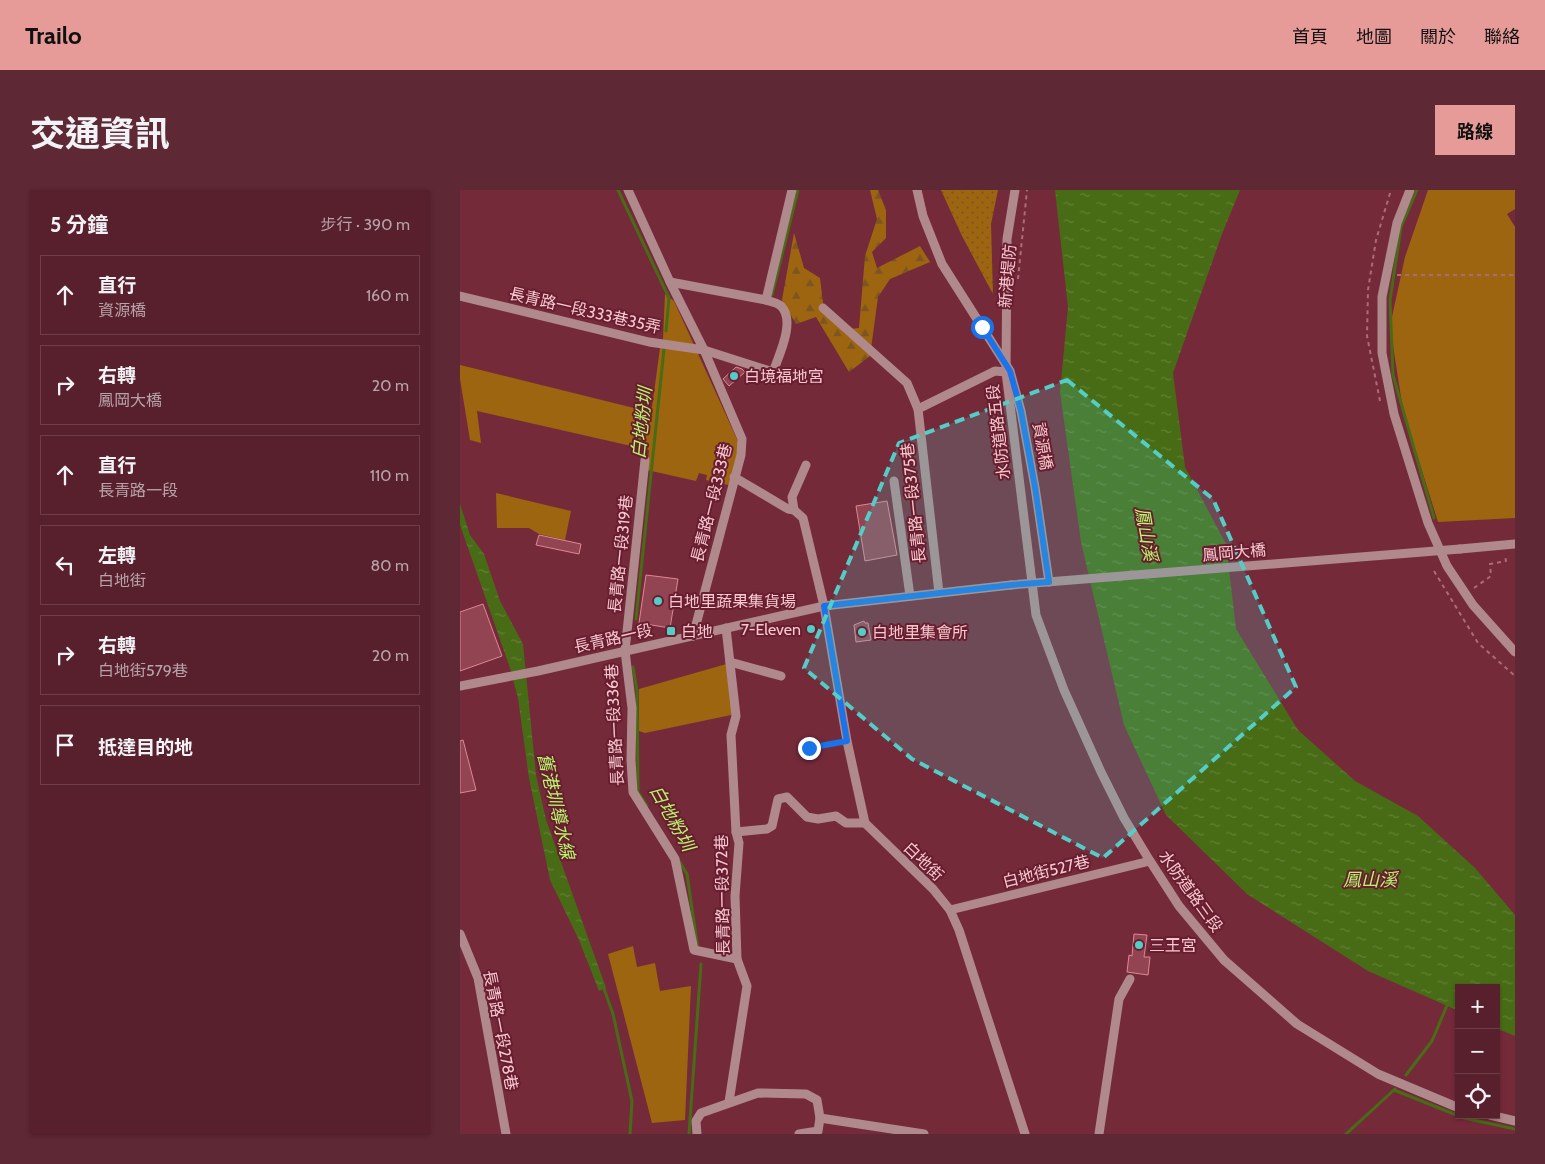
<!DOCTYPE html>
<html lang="zh-TW">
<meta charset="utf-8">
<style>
body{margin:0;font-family:Cabin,"Noto Sans TC",sans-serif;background:#5e2834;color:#f1f3f6}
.controls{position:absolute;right:15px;bottom:15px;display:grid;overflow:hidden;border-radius:0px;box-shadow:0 1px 4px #0004}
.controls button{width:45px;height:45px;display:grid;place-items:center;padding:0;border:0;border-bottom:1px solid #6d3e48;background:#58202c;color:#f1f3f6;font:25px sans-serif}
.stop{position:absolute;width:15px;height:15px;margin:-11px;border:4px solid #1a73e8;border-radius:50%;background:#fff}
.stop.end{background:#1a73e8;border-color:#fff;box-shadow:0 1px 5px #0008}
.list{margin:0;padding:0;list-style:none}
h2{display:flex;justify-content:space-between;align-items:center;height:65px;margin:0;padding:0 20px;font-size:21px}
h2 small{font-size:16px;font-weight:400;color:#b7a3a9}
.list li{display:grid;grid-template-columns:32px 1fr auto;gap:15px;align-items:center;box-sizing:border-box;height:80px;margin:0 10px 10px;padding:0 10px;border:1px solid #6d3e48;border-radius:0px}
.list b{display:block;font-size:19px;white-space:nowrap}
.list p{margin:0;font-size:16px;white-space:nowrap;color:#b7a3a9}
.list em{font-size:16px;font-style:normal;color:#b7a3a9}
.icon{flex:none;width:28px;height:28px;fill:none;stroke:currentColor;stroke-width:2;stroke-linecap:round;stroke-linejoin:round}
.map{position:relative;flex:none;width:1055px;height:944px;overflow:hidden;border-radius:0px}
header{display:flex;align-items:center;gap:30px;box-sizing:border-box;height:70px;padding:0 25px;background:#e69b98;color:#111}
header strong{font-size:24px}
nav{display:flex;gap:28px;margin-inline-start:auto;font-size:18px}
.intro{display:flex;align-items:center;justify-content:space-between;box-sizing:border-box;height:120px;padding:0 30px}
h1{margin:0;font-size:35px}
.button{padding:12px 22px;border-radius:0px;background:#e69b98;color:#111;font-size:18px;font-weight:700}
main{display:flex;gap:30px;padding:0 30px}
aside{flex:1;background:#58202c;border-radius:0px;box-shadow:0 1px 4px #0004}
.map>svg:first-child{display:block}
.grass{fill:#9d650f}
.forest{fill:url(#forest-firs)}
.park{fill:url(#park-dots)}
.water{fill:url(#water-ripples)}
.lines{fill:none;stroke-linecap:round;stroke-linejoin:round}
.stream{stroke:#486c15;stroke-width:3}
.building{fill:#934453;stroke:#de8795}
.path{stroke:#ab6c78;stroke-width:2;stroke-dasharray:4 4;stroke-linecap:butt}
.minor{stroke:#b0898d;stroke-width:9}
.minor-bridge{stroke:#b0898d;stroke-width:9}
.route{stroke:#1a73e8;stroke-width:6}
.marked{fill:#54cdc7;fill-opacity:0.2;stroke:#54cdc7;stroke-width:4;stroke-dasharray:10 6;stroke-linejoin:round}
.poi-dot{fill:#54cdc7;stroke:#691e30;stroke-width:2}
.labels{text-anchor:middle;stroke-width:4;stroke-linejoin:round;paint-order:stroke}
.street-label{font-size:16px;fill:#f7c8ce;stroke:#691e30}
.poi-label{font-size:16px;fill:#f7c8ce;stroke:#691e30;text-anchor:start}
.water-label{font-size:18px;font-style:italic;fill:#b6f66d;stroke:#691e30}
</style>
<header>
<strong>Trailo</strong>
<nav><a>首頁</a><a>地圖</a><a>關於</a><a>聯絡</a></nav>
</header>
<div class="intro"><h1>交通資訊</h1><a class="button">路線</a></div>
<main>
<aside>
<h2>5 分鐘<small>步行 · 390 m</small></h2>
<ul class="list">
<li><svg class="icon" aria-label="ahead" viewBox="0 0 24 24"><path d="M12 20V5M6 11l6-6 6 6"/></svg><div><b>直行</b><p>資源橋</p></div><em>160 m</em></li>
<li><svg class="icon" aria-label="right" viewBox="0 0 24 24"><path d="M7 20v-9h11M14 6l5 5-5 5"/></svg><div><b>右轉</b><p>鳳岡大橋</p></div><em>20 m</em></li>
<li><svg class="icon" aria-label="ahead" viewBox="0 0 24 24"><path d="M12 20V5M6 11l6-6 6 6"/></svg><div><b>直行</b><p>長青路一段</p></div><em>110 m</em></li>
<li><svg class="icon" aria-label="left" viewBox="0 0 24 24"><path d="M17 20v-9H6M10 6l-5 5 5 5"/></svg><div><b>左轉</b><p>白地街</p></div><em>80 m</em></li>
<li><svg class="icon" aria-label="right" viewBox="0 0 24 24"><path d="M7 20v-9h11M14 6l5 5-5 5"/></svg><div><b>右轉</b><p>白地街579巷</p></div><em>20 m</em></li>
<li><svg class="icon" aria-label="arrive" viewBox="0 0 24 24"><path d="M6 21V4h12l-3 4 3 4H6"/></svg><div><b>抵達目的地</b></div></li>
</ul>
</aside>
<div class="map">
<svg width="1055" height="944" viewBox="0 0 1055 944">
<defs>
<pattern id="forest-firs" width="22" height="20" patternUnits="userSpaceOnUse" patternTransform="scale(1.25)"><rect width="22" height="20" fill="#9d650f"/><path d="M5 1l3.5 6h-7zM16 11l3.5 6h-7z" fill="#7c5522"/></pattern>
<pattern id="park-dots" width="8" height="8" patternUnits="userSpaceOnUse" patternTransform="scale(1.25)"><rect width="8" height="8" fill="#9d650f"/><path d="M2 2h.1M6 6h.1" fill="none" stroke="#7c5522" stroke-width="1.8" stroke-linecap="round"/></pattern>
<pattern id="water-ripples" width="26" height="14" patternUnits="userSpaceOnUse" patternTransform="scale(1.25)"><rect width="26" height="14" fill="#486c15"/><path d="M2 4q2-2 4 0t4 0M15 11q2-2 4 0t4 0" fill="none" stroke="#638036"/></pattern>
</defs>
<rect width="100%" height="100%" fill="#752a3a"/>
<g class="grass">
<polygon points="968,0 1055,0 1055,19 1047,24 1055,37 1055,328 978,332 943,220 930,136 945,67"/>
<polygon points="205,104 214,111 281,258 273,296 246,290 247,285 239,283 236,291 187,280 189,260 17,221 21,253 10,250 0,189 0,175 182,220 192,217 200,158 203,149"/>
<polygon points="36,303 111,321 105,350 79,344 69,338 37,338"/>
<polygon points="270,473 276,524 185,543 179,541 179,499"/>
<polygon points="173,756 177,777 195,773 200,801 231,796 225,930 192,933 148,764"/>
</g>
<polygon class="forest" points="410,0 418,0 426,20 426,48 412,62 417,78 460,56 470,72 430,89 418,107 410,166 389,182 356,127 336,134 322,110 334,43 344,78 360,88 363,113 389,139 399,138 405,66 417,29"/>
<polygon class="park" points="481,0 538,0 531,34 533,104 502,46"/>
<g class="water">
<polygon points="595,0 780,0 762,44 713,183 725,277 766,354 776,439 838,540 895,591 958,626 1015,678 1055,725 1055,846 1036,838 1036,798 999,798 999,821 908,781 787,704 706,625 664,535 621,352 600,202 608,117"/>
<polygon points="0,314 10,345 24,364 40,411 63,454 76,585 86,630 146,798 139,801 119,750 90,690 69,588 58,508 50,478 0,335"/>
</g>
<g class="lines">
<g class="stream">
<polyline points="158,0 209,108 206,141"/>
<polyline points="957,0 941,37 930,110 933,185 974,328"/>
<polyline points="312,105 338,0"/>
<polyline points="176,429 204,159"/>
<polyline points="173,477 177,501 178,602 187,616"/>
<polyline points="218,669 227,684 238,760"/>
<polyline points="143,796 153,824 172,911 170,944"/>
<polyline points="946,885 972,851 988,813"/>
<polyline points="934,900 1004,928 1055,939"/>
<polyline points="229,944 241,774"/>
<polyline points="886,944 935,899"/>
</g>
</g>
<g class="building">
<polygon points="276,177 282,179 285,182 269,196 263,189"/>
<polygon points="427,311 437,365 405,371 396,316"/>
<polygon points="79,345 121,354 119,364 76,355"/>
<polygon points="186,385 218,389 210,438 179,433"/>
<polygon points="23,414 42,466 0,481 0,422"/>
<polygon points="404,431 405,433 408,433 411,450 396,452 394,435"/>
<polygon points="3,550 16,600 0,603 0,551"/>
<polygon points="674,744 687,745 684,767 690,767 688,785 667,782 669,765 672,766"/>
</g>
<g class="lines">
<g class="path">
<polyline points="937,85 1055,85"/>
<polyline points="558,89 567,0"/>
<polyline points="920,211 907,146 908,100 916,50 931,0"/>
<polyline points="974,381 1018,453 1055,486"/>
<polyline points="1014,398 1031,386 1030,374 1046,371 1045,365"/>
<polyline points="349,558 377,553"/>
</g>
<g class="minor">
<polyline points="168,0 210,92 244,160 282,249 281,265 233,446"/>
<polyline points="555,0 547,49 546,182 576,425 604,500 641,582 664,628 690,671 719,716 764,770 837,834 918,884 999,918"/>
<polyline points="950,0 937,33 922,107 922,163 934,224 968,333 987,376 1013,415 1055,462"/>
<polyline points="210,92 306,110 332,0"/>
<path d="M 0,106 L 189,152 L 244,160 L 313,182 C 319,165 336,131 321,116 C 317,112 311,112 306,110"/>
<polyline points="363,118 447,193 458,219"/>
<polyline points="185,270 165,461 172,518 171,570 173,602 215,669 234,760 277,769"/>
<polyline points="274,287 328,319 334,320 343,328 364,416 387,551 405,633 473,699 490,720 499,740 565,944"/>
<polyline points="434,291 450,406"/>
<polyline points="334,320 332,307 346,275"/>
<polyline points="1000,359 1055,354"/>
<polyline points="479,403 458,219 535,181 546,182"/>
<polyline points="266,438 276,526 271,545 276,642 279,653 275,706 277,769 287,796 269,912"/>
<polyline points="270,472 321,486"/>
<polyline points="0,496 78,481 364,416 551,395"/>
<polyline points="276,642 307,639 312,636 318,609 327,607 347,627 358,629 376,626 386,633 405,633"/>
<polyline points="490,720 690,671"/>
<polyline points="0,744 18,788 46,944"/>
<polyline points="1030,925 1055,931"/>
<polyline points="237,944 236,931 241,923 298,903 346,904 357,910 360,928 464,944"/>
<polyline points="339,944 358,941 360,928"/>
<polyline points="639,944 659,809 670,789"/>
</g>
<g class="minor-bridge">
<polyline points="457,0 463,26 482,74 550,181 561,221 575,297 589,392"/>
<polyline points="551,395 1000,359"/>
</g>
</g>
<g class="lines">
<polyline class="route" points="349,558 387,551 364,416 551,395 589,392 575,297 561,221 550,181 522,137"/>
</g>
<path class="marked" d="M 607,190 L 753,309 L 836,497 L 643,668 L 452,569 L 344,478 L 439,253 Z"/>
<g class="poi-dot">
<circle cx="274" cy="186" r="5"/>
<circle cx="198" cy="411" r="5"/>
<circle cx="351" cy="439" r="5"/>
<rect x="206" y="436" width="10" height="10" rx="2.5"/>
<circle cx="402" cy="442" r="5"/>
<circle cx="679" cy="755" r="5"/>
</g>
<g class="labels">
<g class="street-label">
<text transform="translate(547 86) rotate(-85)" y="6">新港堤防</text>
<text transform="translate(125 120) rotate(13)" y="6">長青路一段333巷35弄</text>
<text transform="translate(538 242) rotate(-97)" y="6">水防道路五段</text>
<text transform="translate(583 256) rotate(80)" y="6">資源橋</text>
<text transform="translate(251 313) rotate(-76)" y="6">長青路一段333巷</text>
<text transform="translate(453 313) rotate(-96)" y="6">長青路一段375巷</text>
<text transform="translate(774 362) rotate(-5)" y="6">鳳岡大橋</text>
<text transform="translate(160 364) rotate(-84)" y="6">長青路一段319巷</text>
<text transform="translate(153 448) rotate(-13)" y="6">長青路一段</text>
<text transform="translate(154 535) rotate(-93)" y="6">長青路一段336巷</text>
<text transform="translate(464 671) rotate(44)" y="6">白地街</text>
<text transform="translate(586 681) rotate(-14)" y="6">白地街527巷</text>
<text transform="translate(731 701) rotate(54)" y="6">水防道路三段</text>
<text transform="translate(262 705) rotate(-91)" y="6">長青路一段372巷</text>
<text transform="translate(41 840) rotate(79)" y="6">長青路一段278巷</text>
</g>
<g class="poi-label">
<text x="284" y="192">白境福地宮</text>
<text x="208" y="417">白地里蔬果集貨場</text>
<text x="341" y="445" text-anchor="end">7-Eleven</text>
<text x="221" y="447">白地</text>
<text x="412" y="448">白地里集會所</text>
<text x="689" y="761">三王宮</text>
</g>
<g class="water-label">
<text transform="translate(182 233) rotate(-84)" y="6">白地粉圳</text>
<text transform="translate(686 344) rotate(80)" y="6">鳳山溪</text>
<text transform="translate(96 616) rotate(77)" y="6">舊港圳導水線</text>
<text transform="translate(212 628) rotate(61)" y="6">白地粉圳</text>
<text x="910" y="696">鳳山溪</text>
</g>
</g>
</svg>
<div class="controls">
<button>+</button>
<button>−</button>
<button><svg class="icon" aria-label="locate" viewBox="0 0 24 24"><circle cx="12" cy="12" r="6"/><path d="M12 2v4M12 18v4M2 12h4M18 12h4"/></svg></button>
</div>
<div class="stop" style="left:522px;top:137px"></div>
<div class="stop end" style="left:349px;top:558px"></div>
</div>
</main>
